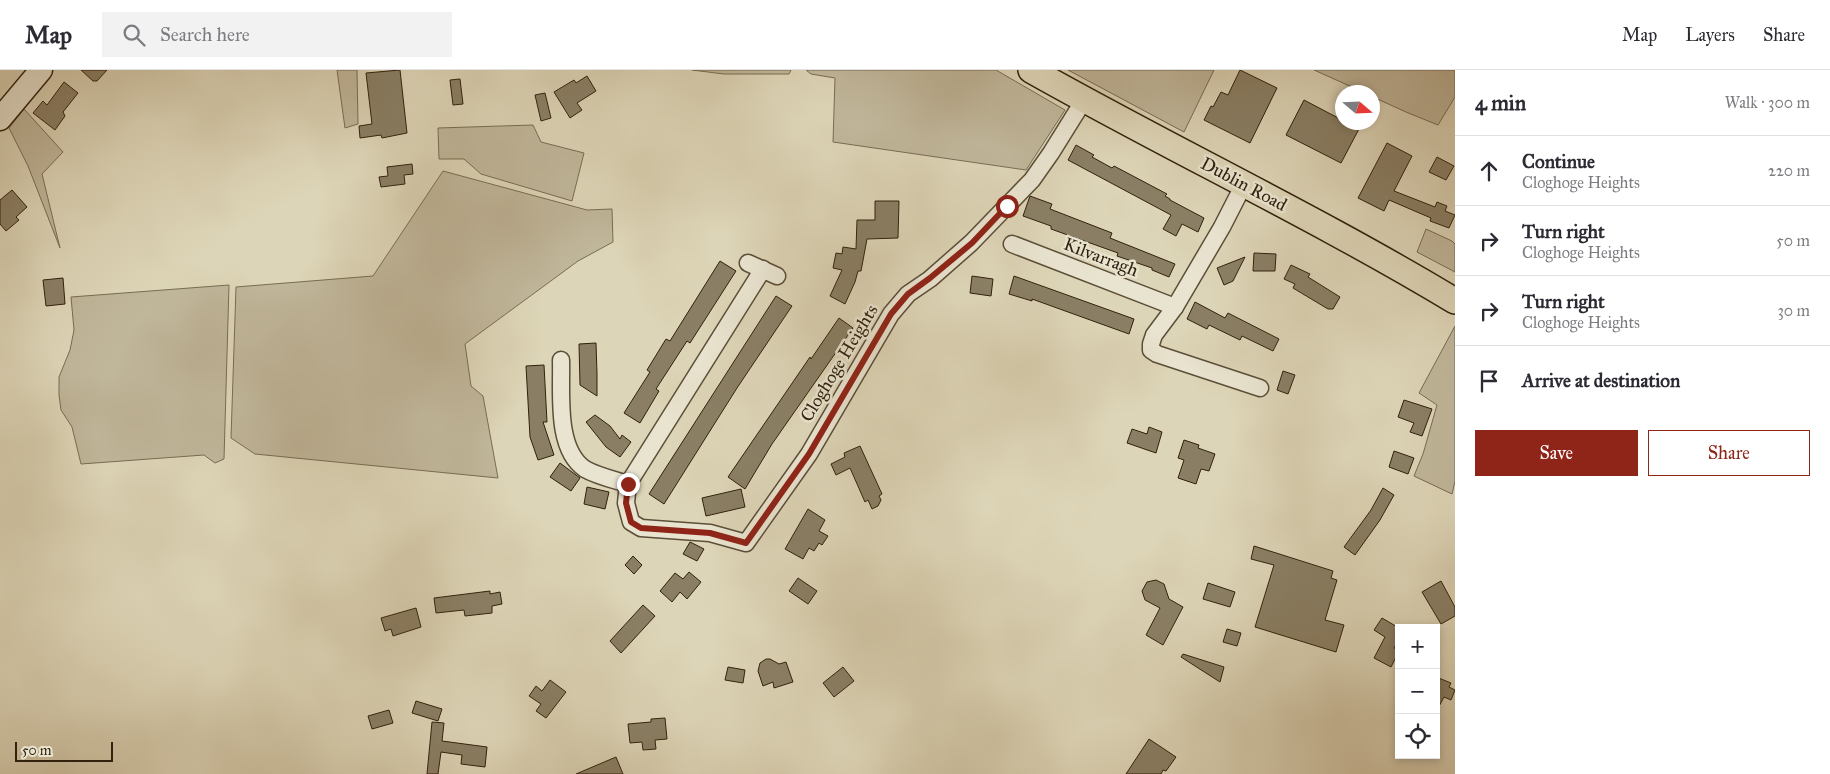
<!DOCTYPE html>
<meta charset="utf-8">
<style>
body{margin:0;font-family:"IM FELL Great Primer",serif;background:#f2f2f3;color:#2b2b33}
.controls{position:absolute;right:15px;bottom:15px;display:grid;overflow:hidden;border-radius:0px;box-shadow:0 2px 8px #0003}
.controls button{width:45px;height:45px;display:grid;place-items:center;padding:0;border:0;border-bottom:1px solid #e1e1e2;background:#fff;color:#2b2b33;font:25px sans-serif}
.compass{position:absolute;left:1335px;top:15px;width:45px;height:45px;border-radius:50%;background:#fff;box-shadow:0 2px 8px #0003;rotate:109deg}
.scale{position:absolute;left:15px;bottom:12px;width:98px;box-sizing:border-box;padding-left:5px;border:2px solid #31210d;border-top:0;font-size:14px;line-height:18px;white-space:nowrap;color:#31210d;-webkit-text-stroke:4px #e9e4d0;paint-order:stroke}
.stop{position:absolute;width:15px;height:15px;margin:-11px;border:4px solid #8f2418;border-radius:50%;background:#fff}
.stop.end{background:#8f2418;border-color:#fff;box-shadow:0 1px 5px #0008}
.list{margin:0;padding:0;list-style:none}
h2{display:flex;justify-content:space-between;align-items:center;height:65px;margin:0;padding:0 20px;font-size:21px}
h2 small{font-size:16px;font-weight:400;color:#7c7c81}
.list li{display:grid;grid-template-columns:32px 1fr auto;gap:15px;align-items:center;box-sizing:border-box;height:70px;padding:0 20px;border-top:1px solid #e1e1e2}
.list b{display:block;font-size:19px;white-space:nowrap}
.list p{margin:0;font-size:16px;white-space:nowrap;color:#7c7c81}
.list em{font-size:16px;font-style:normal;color:#7c7c81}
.actions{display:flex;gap:10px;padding:15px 20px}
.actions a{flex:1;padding:11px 0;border:1px solid #8f2418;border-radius:0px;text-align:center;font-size:18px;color:#8f2418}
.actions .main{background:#8f2418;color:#fff}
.icon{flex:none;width:28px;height:28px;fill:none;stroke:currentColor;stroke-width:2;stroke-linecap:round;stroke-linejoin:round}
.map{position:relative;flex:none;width:1455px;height:704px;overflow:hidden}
header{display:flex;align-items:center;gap:30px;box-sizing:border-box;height:70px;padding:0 25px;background:#fff;border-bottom:1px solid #e1e1e2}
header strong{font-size:24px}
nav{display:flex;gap:28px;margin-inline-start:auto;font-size:18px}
.search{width:350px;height:45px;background:#f2f2f3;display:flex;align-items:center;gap:12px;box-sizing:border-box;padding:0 18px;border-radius:0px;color:#7c7c81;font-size:19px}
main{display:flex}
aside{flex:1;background:#fff}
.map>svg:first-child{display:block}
.green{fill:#c0b69a;stroke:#786c54}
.building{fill:#8a7f65;stroke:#31210d}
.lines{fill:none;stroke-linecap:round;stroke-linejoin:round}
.street-casing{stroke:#5c4e38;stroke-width:19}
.secondary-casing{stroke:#31210d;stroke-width:25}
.primary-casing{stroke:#31210d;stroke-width:28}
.street{stroke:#e9e4d0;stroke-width:16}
.secondary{stroke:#e9e4d0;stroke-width:22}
.primary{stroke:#ddd5b7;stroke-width:25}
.route{stroke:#8f2418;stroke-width:6}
.labels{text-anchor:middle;stroke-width:5;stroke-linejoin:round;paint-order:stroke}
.street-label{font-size:18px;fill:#31210d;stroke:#e9e4d0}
</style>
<header>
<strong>Map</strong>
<div class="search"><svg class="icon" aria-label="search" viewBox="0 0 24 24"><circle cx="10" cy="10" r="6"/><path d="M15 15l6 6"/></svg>Search here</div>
<nav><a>Map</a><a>Layers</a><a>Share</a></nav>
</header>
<main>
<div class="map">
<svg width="1455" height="704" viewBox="0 0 1455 704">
<rect width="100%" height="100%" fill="#ddd5b7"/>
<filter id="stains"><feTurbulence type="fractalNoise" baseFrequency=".004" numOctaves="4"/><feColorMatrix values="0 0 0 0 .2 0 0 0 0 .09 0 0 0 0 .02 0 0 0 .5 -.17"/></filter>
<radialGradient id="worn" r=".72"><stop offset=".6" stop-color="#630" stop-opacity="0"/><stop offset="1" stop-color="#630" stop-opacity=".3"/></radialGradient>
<g class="green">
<polygon points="337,0 357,0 358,54 345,58"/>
<polygon points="692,0 791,0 789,4 724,4"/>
<polygon points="806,0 996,0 1065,40 1026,100 833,72 835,8 811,4"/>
<polygon points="1068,0 1214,0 1184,62"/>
<polygon points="1314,0 1455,0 1455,27 1438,55 1406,42 1373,27 1372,22 1363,22"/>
<polygon points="24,39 63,82 42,104 60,178 28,96 9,58"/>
<polygon points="533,55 541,72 584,83 572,131 481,104 464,89 439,89 438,58"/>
<polygon points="443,101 587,140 612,139 613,172 578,191 465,274 471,316 483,326 498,408 255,384 231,368 236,217 373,206"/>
<polygon points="1426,159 1452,171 1455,174 1455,202 1417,182"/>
<polygon points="229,215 224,389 215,393 204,385 81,394 72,357 61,340 59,325 59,307 70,280 74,260 71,227"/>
<polygon points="1455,256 1455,411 1452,424 1414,406 1423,384 1437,335 1419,323"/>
</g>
<g class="building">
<polygon points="81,0 107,0 97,11 93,11"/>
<polygon points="400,0 407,63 382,68 381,65 360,68 359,56 372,54 366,3"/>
<polygon points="1240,0 1277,18 1250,73 1204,50 1211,36 1213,37 1221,22 1228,25"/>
<polygon points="587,6 596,21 577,33 582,40 570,48 554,22 574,10 576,13"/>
<polygon points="460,9 463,34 453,35 450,10"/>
<polygon points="64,12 78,23 63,42 65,46 55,60 33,43 43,31 47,35"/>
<polygon points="545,23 551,48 541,51 535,25"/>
<polygon points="1304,30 1342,50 1342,52 1347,52 1359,59 1341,93 1286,65"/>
<polygon points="1387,73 1412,86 1394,121 1435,137 1437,132 1447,136 1445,141 1455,145 1449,158 1430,151 1431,148 1389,130 1384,141 1358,128"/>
<polygon points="1076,75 1094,85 1092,87 1112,98 1114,96 1167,124 1165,126 1170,129 1170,130 1204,148 1198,162 1182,154 1176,166 1163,159 1171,145 1068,90"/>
<polygon points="1437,87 1454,96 1446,110 1429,102"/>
<polygon points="412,94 413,104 404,105 405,114 381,117 379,107 388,106 387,97"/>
<polygon points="12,120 27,137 16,147 19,150 6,161 0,154 0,130"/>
<polygon points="1030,126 1052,134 1050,139 1112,163 1110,168 1175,194 1169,207 1152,200 1152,198 1117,186 1118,183 1051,159 1051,156 1023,146"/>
<polygon points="875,131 899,131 898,168 867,169 861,201 858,201 855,212 845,234 830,226 842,200 833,198 836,183 842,184 843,177 856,179 857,150 875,150"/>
<polygon points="1254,183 1276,184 1275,201 1253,201"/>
<polygon points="1245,187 1233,211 1224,215 1217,198"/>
<polygon points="720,191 736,201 690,273 687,271 656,319 659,321 640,353 624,343 650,302 647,300 666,269 670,271"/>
<polygon points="1291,195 1310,204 1308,207 1340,227 1333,239 1328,239 1293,218 1295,214 1284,209"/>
<polygon points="972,206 993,209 991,226 970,223"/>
<polygon points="1014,206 1134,249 1129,264 1032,229 1032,231 1009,224"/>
<polygon points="63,208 65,234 46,236 43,210"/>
<polygon points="776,226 792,236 737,318 664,434 649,424"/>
<polygon points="1195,232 1225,248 1228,243 1279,269 1273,281 1242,266 1240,270 1209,255 1207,259 1187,249"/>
<polygon points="839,248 853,258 772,374 745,419 728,407 810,287 811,289"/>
<polygon points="596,273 597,304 597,326 580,315 579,274"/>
<polygon points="544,295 547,352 543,352 554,385 538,390 530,367 526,296"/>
<polygon points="1283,301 1295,305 1288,324 1277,320"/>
<polygon points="1404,330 1432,339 1422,366 1410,362 1414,353 1398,347"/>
<polygon points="595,345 610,356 620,369 622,365 631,372 620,387 606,377 586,352"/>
<polygon points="1149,357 1162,362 1156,383 1127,373 1132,359 1147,364"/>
<polygon points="1184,370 1199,375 1198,378 1215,384 1209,401 1201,399 1196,414 1178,408 1184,390 1178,388"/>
<polygon points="860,376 882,424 879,426 881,430 878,436 872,439 868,430 865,432 850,398 836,405 831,394 845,387 844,383"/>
<polygon points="1394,381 1414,388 1408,404 1389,397"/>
<polygon points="560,393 580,408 571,421 550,407"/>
<polygon points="587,417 609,422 605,439 584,434"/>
<polygon points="1383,418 1394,425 1380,450 1355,485 1344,477 1371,440"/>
<polygon points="741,419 745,437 706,446 702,428"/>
<polygon points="808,439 825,450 819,461 828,466 822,475 819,473 814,481 809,478 803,489 785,479"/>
<polygon points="690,472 704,479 697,491 683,484"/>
<polygon points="1254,476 1333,501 1331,508 1337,510 1325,550 1344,555 1336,582 1255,557 1274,495 1251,489"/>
<polygon points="633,486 642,495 634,504 625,495"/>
<polygon points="689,502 701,512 687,529 680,522 672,532 660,521 675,503 683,509"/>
<polygon points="798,508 817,521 808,534 789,521"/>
<polygon points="1156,510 1164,514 1169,529 1183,537 1163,575 1146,565 1160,538 1145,530 1142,521 1147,512"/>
<polygon points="1441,511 1455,537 1455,546 1441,554 1422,522"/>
<polygon points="1208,513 1235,522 1230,537 1203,529"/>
<polygon points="490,521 490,524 500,522 502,534 492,536 492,543 465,546 464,540 436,543 434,528"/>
<polygon points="643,535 655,546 621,583 610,571"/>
<polygon points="416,538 421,557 393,566 391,559 385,561 381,548"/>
<polygon points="1382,548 1399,558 1399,570 1394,578 1399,581 1391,597 1374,588 1385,567 1374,560"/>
<polygon points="1227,559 1241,563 1237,576 1223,572"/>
<polygon points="1183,584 1224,597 1220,612 1181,587"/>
<polygon points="766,589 770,589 779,594 786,592 793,612 774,618 773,612 763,616 758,601 760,593"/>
<polygon points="728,597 745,600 743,613 725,610"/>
<polygon points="843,597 854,611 834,627 823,613"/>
<polygon points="1436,607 1451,613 1449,617 1455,620 1451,630 1444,627 1436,642"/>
<polygon points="550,610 566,622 546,648 536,641 541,634 529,626 536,616 542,621"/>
<polygon points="416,631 442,639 438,651 412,643"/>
<polygon points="389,640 393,653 372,659 368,646"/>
<polygon points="665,648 667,669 655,670 656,679 643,680 642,672 630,673 628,654 651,652 651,649"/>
<polygon points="432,652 444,653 442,671 487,677 485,697 461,694 462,685 441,682 438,704 427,704"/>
<polygon points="1149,669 1176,687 1166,701 1163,700 1161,704 1126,704"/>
<polygon points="616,687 623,704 576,704"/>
</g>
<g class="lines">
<g class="street-casing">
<g id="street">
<polyline points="1244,114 1222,157 1175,237 1154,265 1151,274 1151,280 1157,284 1260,318"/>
<polyline points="1012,174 1175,237"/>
<polyline points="748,193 777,206"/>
<polyline points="763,199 628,414 626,433 631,452 641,458 710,463 746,473 809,384 891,244 908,224 930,209 971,173 1032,110 1051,83 1084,30"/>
<path d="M 561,290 C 562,322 555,379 585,399 C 597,406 615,410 628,414"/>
</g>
</g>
<g class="secondary-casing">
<polyline id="secondary" points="0,49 41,0"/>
</g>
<g class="primary-casing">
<path id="primary" d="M 1031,0 C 1171,79 1317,148 1455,231"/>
</g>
<use href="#street" class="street"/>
<use href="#secondary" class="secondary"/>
<use href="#primary" class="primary"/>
</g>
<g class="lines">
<polyline class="route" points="628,414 626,433 631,452 641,458 710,463 746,473 809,384 891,244 908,224 930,208 972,173 1007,136"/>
</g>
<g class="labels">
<g class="street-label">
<text transform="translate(1244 114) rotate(28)" y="6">Dublin Road</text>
<text transform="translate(1101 187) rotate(21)" y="6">Kilvarragh</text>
<text transform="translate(839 293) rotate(-59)" y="6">Cloghoge Heights</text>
</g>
</g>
<rect width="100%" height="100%" filter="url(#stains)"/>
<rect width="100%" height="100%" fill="url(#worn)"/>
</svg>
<div class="controls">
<button>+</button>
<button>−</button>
<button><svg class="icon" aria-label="locate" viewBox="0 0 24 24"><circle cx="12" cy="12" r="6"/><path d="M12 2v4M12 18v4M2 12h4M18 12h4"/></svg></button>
</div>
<svg class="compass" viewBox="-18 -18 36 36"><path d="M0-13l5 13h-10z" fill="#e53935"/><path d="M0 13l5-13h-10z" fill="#7c7c81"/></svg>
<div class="scale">50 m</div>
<div class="stop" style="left:1007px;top:136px"></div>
<div class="stop end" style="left:628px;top:414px"></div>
</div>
<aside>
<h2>4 min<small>Walk · 300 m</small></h2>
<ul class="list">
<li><svg class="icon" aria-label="ahead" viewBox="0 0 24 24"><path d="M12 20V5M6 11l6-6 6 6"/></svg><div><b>Continue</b><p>Cloghoge Heights</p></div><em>220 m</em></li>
<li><svg class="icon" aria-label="right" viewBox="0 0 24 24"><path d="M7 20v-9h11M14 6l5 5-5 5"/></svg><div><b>Turn right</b><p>Cloghoge Heights</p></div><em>50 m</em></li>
<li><svg class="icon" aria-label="right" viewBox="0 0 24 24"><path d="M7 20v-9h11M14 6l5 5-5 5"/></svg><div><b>Turn right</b><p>Cloghoge Heights</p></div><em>30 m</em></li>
<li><svg class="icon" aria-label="arrive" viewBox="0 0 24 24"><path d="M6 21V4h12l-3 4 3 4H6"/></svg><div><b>Arrive at destination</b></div></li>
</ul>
<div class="actions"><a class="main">Save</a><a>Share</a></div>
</aside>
</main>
